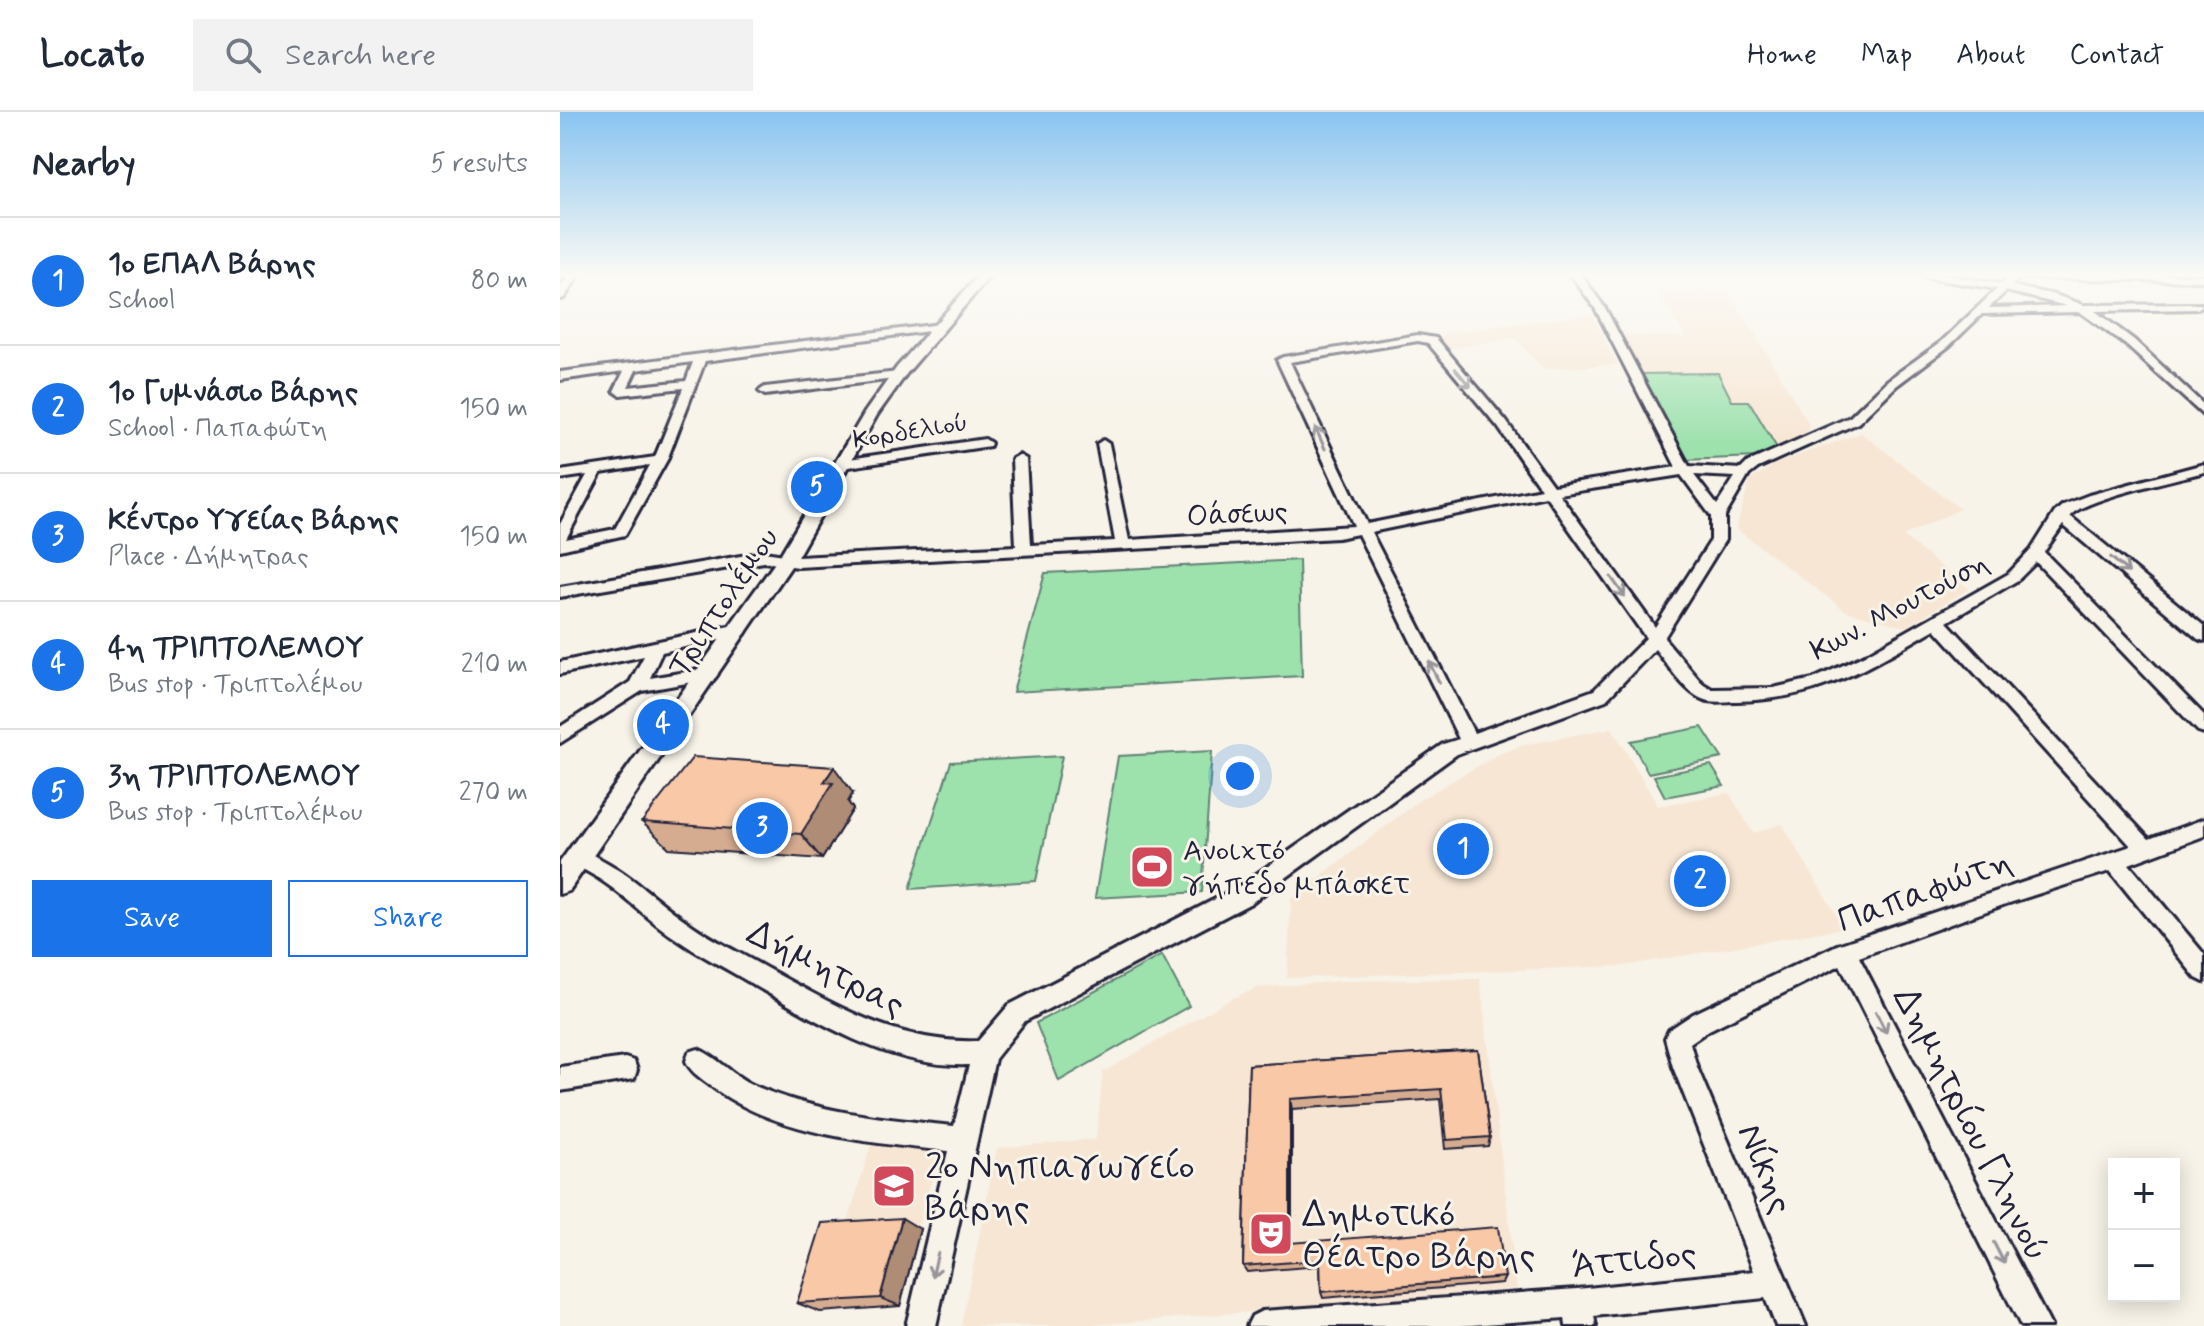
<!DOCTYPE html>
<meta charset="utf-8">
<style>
body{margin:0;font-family:Mynerve,sans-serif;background:#f2f2f3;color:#1f2937}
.controls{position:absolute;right:24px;bottom:24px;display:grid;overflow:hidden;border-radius:0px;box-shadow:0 4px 20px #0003}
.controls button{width:72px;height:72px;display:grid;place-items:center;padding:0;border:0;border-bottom:2px solid #e0e1e3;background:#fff;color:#1f2937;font:40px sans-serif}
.you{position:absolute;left:680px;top:664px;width:28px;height:28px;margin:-20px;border:6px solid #fff;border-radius:50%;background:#1a73e8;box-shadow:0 0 0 12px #1a73e833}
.badge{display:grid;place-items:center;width:52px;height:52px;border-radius:50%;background:#1a73e8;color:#fff;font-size:26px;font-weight:700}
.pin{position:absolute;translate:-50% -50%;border:4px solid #fff;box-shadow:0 2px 8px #0006}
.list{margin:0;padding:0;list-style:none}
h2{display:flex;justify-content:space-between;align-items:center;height:104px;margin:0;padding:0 32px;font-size:34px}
h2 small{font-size:26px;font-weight:400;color:#747a83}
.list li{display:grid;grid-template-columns:52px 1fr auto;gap:24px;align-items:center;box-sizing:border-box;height:128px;padding:0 32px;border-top:2px solid #e0e1e3}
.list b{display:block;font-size:30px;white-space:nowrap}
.list p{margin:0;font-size:26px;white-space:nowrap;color:#747a83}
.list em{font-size:26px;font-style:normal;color:#747a83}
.actions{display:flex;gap:16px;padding:24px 32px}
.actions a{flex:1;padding:18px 0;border:2px solid #1a73e8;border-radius:0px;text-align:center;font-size:28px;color:#1a73e8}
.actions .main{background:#1a73e8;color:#fff}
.icon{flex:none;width:44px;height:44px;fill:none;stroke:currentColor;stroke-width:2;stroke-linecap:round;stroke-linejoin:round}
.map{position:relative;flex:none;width:1644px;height:1214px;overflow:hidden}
header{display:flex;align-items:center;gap:48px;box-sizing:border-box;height:112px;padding:0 40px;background:#fff;border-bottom:2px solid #e0e1e3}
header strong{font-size:38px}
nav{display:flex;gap:44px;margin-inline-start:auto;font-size:28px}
.search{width:560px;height:72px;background:#f2f2f3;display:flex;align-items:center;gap:20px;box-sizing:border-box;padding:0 28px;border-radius:0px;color:#747a83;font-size:30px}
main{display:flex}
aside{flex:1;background:#fff}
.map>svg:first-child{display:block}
.built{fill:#f7e6d4}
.green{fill:#9de1ad;stroke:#608274;stroke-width:2}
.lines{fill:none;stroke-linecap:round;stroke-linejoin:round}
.minor-casing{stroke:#22223b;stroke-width:6}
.tertiary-casing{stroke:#22223b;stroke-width:6}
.minor{fill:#f7f3e8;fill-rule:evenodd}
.tertiary{fill:#f7f3e8;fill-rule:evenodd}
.wall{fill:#d5ac90;stroke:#22223b;stroke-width:2}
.shaded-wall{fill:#ae8c75;stroke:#22223b;stroke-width:2}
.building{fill:#f8c8a7;stroke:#22223b;stroke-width:2}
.oneway{stroke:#97959a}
.labels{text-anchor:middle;stroke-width:6;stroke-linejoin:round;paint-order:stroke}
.far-street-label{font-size:26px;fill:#22223b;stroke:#f7f3e8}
.street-label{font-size:30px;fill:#22223b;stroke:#f7f3e8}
.poi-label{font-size:30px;fill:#22223b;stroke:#f7f3e8;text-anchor:start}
.near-street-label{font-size:36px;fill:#22223b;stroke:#f7f3e8}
.near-poi-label{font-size:36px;fill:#22223b;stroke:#f7f3e8;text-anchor:start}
</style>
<header>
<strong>Locato</strong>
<div class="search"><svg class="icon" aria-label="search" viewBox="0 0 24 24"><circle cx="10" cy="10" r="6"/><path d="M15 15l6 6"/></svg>Search here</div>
<nav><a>Home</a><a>Map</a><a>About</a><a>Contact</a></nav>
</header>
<main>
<aside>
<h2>Nearby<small>5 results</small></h2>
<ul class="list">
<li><span class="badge">1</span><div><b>1ο ΕΠΑΛ Βάρης</b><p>School</p></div><em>80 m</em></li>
<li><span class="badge">2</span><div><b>1ο Γυμνάσιο Βάρης</b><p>School · Παπαφώτη</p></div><em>150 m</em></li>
<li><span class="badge">3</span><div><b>Κέντρο Υγείας Βάρης</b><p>Place · Δήμητρας</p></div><em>150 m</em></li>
<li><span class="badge">4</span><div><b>4η ΤΡΙΠΤΟΛΕΜΟΥ</b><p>Bus stop · Τριπτολέμου</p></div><em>210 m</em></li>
<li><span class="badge">5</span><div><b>3η ΤΡΙΠΤΟΛΕΜΟΥ</b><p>Bus stop · Τριπτολέμου</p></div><em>270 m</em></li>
</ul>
<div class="actions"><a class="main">Save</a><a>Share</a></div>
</aside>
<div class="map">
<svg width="1644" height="1214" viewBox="0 0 1644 1214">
<rect width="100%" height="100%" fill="#f7f3e8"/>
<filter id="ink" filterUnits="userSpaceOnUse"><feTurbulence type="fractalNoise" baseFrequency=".0125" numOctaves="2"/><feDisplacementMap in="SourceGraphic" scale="16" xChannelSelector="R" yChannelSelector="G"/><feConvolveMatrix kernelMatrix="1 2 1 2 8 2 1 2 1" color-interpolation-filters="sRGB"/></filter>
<g filter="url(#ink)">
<g class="built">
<polygon points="1167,177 1249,312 1247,321 1217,336 1189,289 1172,289 1077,262 1058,223 1126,225 1097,180"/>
<polygon points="1032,202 1057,253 983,257 955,226 887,237 879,227 887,221"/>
<polygon points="1301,321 1400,397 1343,424 1409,477 1345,515 1286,499 1176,417 1190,368 1217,351"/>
<polygon points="1052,616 1098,694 1169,681 1193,721 1222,712 1284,816 1063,854 727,866 731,787 861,687 939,642 964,633"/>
<polygon points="920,867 957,1177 523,1214 401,1214 437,1036 536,1027 543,960 671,887 697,876 782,869"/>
<polygon points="313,1026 381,1036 359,1112 286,1116"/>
</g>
<g class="green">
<polygon points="1158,261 1172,289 1189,289 1217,336 1197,345 1123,348 1077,262"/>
<polygon points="739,448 742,564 453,580 485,461"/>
<polygon points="1142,615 1162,646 1088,661 1071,629"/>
<polygon points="652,639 642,780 535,786 558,644"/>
<polygon points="502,644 476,769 350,777 391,650"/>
<polygon points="1151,653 1164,674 1105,685 1094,664"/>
<polygon points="602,843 629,894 499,969 476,911"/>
</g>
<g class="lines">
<g class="minor-casing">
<g id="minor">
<polygon points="9,163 19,163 4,186 0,187 0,176"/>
<path d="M 1011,163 L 1021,163 L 1045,196 L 1129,354 L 1181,357 L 1188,350 L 1290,305 L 1328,268 L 1381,230 L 1437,177 L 1367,166 L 1362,163 L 1383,163 L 1442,172 L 1448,166 L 1442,163 L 1644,163 L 1644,169 L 1459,166 L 1452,174 L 1495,183 L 1524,193 L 1641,192 L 1642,194 L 1637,197 L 1535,199 L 1574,228 L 1644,293 L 1644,304 L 1566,233 L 1520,200 L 1422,202 L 1389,234 L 1336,274 L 1298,311 L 1198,356 L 1189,363 L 1165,404 L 1165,428 L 1104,526 L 1142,571 L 1152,577 L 1213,576 L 1253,567 L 1303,544 L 1448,462 L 1471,438 L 1495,400 L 1503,393 L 1529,383 L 1644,352 L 1644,360 C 1619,367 1523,387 1510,404 L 1644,514 L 1644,529 L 1638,527 L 1503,413 L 1484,440 L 1644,603 L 1644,621 L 1638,619 L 1476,450 L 1458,468 L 1387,510 L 1589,727 L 1644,707 L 1644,724 L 1569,752 L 1644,842 L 1644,870 L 1636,866 L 1550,759 L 1446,792 L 1299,845 L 1491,1214 L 1461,1214 L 1280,853 L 1149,918 L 1130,931 L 1137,955 L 1246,1214 L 1216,1214 L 1205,1186 L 1034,1204 L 1036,1214 L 1006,1214 L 1005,1206 L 899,1214 L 687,1214 L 692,1204 L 702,1199 L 1017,1177 L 1194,1159 L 1113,955 L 1105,926 L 1109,918 L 1133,902 L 1277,833 L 1571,734 L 1375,517 C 1306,557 1258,588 1176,589 C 1165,589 1151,592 1140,586 C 1122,576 1108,553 1095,537 L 1046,588 L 897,642 L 691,791 L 465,909 L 435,947 L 376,1214 L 346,1214 L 388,1039 C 308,1030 212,1023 147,971 C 138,964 130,959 126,949 L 129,940 L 138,937 C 159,946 174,965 195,974 C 257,1001 328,1007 394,1014 L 409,953 C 330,956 260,911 194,873 C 168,857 140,844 115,826 C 79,802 52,768 11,752 L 8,746 L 11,740 L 18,737 C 63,753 91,785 129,811 C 154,829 182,842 208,857 C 276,894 339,932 418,929 L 449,893 L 675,777 L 883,632 L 899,627 L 798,422 L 778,426 L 238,455 L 204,450 L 0,485 L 0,475 L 204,440 L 238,445 L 456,434 L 452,347 L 459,343 L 466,347 L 471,433 L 555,429 L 537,332 L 543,328 L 549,332 L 569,428 L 794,414 L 717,248 L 723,245 L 858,223 L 876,226 L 946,309 L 993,374 L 1116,355 L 1035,196 ZM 1446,179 L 1507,194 L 1429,196 ZM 858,229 L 868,231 L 938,315 L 981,377 L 807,412 L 730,250 ZM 1121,363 L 1151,404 L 1151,428 L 1095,515 L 999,382 ZM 1134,363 L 1175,365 L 1157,393 ZM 986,384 L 1086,526 L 1034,578 L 914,621 L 811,420 Z"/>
<path d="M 380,212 L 384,213 L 384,217 L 145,249 L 107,348 L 65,423 L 0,438 L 0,412 L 27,363 L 0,367 L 0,359 L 95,345 L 123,276 L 60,283 L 54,279 L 64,259 L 0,268 L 0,260 ZM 133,250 L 126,269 L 68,275 L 76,258 ZM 90,353 L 55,417 L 6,427 L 41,361 Z"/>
<polygon points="338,260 344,264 342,266 205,283 199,279 205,275"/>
<polygon points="425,327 431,331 430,334 282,356 275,352 282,348"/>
<polygon points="179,512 185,514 187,518 185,522 102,540 90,566 149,556 155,558 158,562 155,566 82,579 0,631 0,615 70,570 84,544 0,562 0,550"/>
<polygon points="65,946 74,949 77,958 74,967 0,979 0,955"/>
</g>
</g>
<g class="tertiary-casing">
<polygon id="tertiary" points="419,163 431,163 347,261 317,303 236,447 9,779 0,782 0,750 219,445 305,300 337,255"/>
</g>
<use href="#minor" class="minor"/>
<use href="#tertiary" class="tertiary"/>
</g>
<g class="wall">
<polygon points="293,681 288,690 293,697 262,747 109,736 82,710"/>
<polygon points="918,938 930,1025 928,1034 885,1037 880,987 732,997 732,1131 945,1165 942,1171 763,1186 761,1180 760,1154 687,1160 683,1154 689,953"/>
<polygon points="360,1117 340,1194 260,1200 237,1191"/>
</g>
<g class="shaded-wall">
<polygon points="274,655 293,681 288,690 293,697 262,747 241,722 264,670"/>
<polygon points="730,987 732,997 732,1138 730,1131"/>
<polygon points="342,1106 360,1117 340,1194 320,1186"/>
</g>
<g class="building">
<polygon points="133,645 274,655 264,670 273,671 241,722 82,710"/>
<polygon points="918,938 930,1025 887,1028 881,977 730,987 730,1131 938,1115 945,1165 761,1180 760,1148 683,1154 689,953"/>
<polygon points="342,1106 320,1186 237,1191 262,1111"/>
</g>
<defs><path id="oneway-shaft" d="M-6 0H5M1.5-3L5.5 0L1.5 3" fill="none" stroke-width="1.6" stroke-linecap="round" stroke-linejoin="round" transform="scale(2)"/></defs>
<g class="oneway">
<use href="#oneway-shaft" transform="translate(903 266) rotate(50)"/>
<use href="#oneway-shaft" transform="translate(760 326) rotate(-115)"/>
<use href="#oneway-shaft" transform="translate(1560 453) rotate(40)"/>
<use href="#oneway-shaft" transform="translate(1058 475) rotate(55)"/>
<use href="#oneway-shaft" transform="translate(874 560) rotate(-117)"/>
<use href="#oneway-shaft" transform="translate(1321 910) rotate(63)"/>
<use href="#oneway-shaft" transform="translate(1439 1141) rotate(63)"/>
<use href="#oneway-shaft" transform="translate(375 1153) rotate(103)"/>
</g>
</g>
<linearGradient id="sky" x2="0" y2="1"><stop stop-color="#89c4f0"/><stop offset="0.49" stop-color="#fbfaf5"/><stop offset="1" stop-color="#fbfaf5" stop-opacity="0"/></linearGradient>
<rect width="1644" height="333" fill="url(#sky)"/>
<defs>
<g id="stadium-square" transform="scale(2.3)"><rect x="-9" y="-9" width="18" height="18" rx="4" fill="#d1495b" stroke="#f7f3e8"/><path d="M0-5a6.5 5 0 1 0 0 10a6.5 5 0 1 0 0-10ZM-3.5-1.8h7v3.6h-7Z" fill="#fff"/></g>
<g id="school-square" transform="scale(2.3)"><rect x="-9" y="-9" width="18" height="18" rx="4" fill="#d1495b" stroke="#f7f3e8"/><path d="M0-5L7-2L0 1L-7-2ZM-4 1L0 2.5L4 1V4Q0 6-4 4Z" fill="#fff"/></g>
<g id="theatre-square" transform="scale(2.3)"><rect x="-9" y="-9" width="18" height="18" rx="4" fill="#d1495b" stroke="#f7f3e8"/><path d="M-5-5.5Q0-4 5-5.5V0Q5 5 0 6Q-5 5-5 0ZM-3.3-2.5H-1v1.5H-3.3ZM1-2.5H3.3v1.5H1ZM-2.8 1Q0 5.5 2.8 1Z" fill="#fff"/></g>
</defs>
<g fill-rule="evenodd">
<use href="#stadium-square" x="592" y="755"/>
<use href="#school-square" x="334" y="1074"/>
<use href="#theatre-square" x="711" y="1122"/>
</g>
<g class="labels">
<g class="far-street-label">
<text transform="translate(350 318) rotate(-9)" y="9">Κορδελιού</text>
</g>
<g class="street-label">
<text transform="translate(677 401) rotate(-3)" y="10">Οάσεως</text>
<text transform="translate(163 490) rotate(-56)" y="10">Τριπτολέμου</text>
<text transform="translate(1339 494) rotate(-28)" y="10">Κων. Μουτούση</text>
</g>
<g class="poi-label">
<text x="623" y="748">Ανοιχτό<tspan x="623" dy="34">γήπεδο μπάσκετ</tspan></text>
</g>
<g class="near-street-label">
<text transform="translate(1364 777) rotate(-20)" y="13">Παπαφώτη</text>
<text transform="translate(267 855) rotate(27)" y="13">Δήμητρας</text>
<text transform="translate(1413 1011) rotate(63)" y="13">Δημητρίου Γληνού</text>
<text transform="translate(1207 1056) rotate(68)" y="13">Νίκης</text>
<text transform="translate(1074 1146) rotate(-6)" y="13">Άττιδος</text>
</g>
<g class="near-poi-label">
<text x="365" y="1066">2ο Νηπιαγωγείο<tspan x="365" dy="41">Βάρης</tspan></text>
<text x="742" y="1114">Δημοτικό<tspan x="742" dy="41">Θέατρο Βάρης</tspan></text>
</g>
</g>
</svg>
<div class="controls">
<button>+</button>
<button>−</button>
</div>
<div class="you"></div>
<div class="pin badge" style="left:903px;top:737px">1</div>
<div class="pin badge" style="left:1140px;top:769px">2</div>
<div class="pin badge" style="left:202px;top:716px">3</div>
<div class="pin badge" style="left:103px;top:613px">4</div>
<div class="pin badge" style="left:257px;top:375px">5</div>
</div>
</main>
